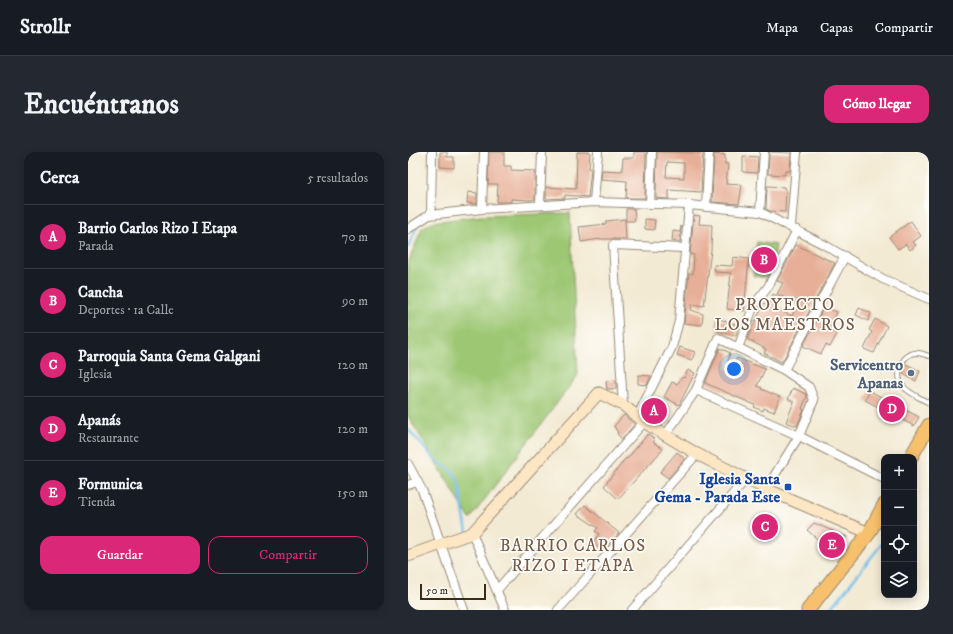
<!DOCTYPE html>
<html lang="es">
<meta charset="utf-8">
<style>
body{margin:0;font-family:"IM FELL DW Pica",serif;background:#242831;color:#f1f3f6}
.controls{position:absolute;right:12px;bottom:12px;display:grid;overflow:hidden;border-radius:8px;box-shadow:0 2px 10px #0003}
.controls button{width:36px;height:36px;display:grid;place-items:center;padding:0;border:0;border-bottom:1px solid #363941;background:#171b24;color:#f1f3f6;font:20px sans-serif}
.scale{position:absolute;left:12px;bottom:10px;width:66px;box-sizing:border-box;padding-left:4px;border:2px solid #3b2a1e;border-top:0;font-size:11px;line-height:14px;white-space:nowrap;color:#3b2a1e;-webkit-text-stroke:3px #fdfcf7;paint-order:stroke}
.you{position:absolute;left:326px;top:217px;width:14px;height:14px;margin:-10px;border:3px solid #fff;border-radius:50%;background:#1a73e8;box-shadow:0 0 0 6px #1a73e833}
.badge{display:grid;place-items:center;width:26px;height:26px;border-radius:50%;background:#db2777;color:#fff;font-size:13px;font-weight:700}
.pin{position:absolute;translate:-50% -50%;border:2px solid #fff;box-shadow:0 1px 4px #0006}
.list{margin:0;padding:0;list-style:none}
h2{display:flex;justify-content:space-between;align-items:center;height:52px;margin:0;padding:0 16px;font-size:17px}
h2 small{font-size:13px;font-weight:400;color:#9ea1a6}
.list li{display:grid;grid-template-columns:26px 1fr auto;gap:12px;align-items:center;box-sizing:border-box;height:64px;padding:0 16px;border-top:1px solid #363941}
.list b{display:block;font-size:15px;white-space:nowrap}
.list p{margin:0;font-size:13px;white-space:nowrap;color:#9ea1a6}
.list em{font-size:13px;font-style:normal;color:#9ea1a6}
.actions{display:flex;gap:8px;padding:12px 16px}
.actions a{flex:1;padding:9px 0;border:1px solid #db2777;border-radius:12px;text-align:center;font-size:14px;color:#db2777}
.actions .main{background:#db2777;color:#fff}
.icon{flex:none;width:22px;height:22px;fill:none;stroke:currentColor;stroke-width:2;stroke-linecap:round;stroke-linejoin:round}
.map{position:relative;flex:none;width:521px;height:458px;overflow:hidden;border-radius:12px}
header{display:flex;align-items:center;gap:24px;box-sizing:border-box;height:56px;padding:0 20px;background:#171b24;border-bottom:1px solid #363941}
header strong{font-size:19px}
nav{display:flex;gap:22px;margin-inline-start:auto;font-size:14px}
.intro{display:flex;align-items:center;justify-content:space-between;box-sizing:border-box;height:96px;padding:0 24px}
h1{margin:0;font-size:28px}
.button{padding:10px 18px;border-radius:12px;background:#db2777;color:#fff;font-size:14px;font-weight:700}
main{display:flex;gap:24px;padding:0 24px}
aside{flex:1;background:#171b24;border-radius:12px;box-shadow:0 2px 10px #0003}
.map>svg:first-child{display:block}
.green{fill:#9dc773;stroke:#6c7848}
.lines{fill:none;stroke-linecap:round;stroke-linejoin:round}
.stream{stroke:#72c0ec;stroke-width:2.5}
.building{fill:#e7af97;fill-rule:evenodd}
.lane-casing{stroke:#978a78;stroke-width:6}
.street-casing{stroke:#978a78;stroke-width:10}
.secondary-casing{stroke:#978a78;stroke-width:13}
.primary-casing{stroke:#978a78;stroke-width:15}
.lane{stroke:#fff;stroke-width:4}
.street{stroke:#fff;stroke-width:8}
.secondary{stroke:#fce6c4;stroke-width:11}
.primary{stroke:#f7c06c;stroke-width:13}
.service-dot{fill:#5c6f8a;stroke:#fdfcf7;stroke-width:1.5}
.transit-dot{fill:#1a4fb4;stroke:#fdfcf7;stroke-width:1.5}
.labels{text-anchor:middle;stroke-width:3.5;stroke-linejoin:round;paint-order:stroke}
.service-label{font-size:16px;font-weight:bold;fill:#4e5e75;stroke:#fdfcf7;text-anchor:end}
.transit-label{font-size:16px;font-weight:bold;fill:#164399;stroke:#fdfcf7;text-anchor:end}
.neighbourhood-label{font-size:17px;letter-spacing:1px;fill:#775948;stroke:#fdfcf7}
</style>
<header>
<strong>Strollr</strong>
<nav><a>Mapa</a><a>Capas</a><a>Compartir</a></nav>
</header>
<div class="intro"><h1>Encuéntranos</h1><a class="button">Cómo llegar</a></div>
<main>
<aside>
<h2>Cerca<small>5 resultados</small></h2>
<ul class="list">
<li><span class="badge">A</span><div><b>Barrio Carlos Rizo I Etapa</b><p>Parada</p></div><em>70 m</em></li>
<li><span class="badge">B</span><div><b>Cancha</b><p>Deportes · 1a Calle</p></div><em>90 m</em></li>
<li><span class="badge">C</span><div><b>Parroquia Santa Gema Galgani</b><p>Iglesia</p></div><em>120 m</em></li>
<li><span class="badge">D</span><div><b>Apanás</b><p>Restaurante</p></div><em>120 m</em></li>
<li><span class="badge">E</span><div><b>Formunica</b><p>Tienda</p></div><em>150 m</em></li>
</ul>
<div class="actions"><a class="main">Guardar</a><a>Compartir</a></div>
</aside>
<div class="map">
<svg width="521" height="458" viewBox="0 0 521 458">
<rect width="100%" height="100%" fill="#fdfcf7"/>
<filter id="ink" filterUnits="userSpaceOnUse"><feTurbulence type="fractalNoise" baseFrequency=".025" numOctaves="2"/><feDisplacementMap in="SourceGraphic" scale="8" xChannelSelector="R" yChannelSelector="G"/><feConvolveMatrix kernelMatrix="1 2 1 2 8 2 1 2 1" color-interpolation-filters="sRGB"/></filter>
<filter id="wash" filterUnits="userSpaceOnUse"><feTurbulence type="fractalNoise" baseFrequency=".012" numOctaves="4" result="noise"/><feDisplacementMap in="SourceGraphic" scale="16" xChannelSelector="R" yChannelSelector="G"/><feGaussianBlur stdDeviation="0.9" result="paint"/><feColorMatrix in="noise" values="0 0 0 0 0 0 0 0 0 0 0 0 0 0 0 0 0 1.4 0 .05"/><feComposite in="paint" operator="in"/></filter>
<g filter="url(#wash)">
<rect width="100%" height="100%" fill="#f3ead3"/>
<g class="green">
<polygon points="162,61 170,223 62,367 0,264 0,111 14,76 24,70 73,64"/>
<polygon points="349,90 368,93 363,126 345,124"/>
</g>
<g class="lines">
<g class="stream">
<polyline points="0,95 9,74"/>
<polyline points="0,277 26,307 44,319 50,328 59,380"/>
<polyline points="422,458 476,389"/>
</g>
</g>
<g id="blocks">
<g class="building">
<polygon points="32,0 39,0 39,5 46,5 46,16 32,15"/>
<polygon points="81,0 96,0 96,14 103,14 103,18 127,19 127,47 122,48 103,47 103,50 89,50 90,32 80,32"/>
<polygon points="169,0 182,0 181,16 183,17 180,45 157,43 157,46 138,47 138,35 168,37"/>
<polygon points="226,0 238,0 237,46 218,46 219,29 193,27 194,18 214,19 215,6 226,6"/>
<path d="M 249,0 L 295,1 L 293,40 L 261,38 L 261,47 L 248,46 ZM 259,10 L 276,11 L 276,26 L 258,25 Z"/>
<polygon points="361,0 383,1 382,19 377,19 377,23 360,22"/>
<polygon points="306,2 317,3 317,12 320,12 318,32 334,33 331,52 304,50"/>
<polygon points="335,4 350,5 349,21 335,20"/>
<polygon points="359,34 376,35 376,37 378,37 377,60 362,59 358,57"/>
<polygon points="60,40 69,41 69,52 59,51"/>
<polygon points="218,57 226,57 227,69 218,69"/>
<polygon points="286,63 292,64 291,72 304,73 303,98 296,154 284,152 283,158 295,162 294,173 276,171 281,121 285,122 286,103 282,102"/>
<polygon points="217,67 218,87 192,87 173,90 171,75 198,72 198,69"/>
<polygon points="237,67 247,68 246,78 237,77"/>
<polygon points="503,69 513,84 505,90 508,93 502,98 498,92 490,97 481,85"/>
<polygon points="273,74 272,90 264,89 265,79 272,80"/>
<polygon points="388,93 427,111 374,210 356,201 358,197 339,187 356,151 360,153 365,142 373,146 368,157 384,164 390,152 369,142 375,131 369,129"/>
<polygon points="325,105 341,107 336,159 319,157 323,121 307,120 306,113 324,114"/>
<polygon points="416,155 429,160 421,178 429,182 422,195 418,193 413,202 395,194"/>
<polygon points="451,156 463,161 460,169 448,163"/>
<polygon points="308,166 331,173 328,184 309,179"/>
<polygon points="467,167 479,174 466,201 456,197 464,180 461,178"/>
<polygon points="272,195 287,200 284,208 269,203"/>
<polygon points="312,196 322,201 318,216 323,218 329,206 357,217 349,234 354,236 353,237 372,245 366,260 356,256 355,259 346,255 347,253 297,231"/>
<polygon points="498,212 512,219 508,229 495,222"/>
<polygon points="280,218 287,221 271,253 256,245 264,230 269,232 274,225 276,226"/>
<polygon points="230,223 243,224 239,233 230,232"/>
<polygon points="208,228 208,237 199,237 198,229"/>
<polygon points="385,236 398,242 399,244 394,257 396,258 389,274 378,270 386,250 380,247"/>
<polygon points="462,239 511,265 506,274 457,248"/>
<polygon points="216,263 227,272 214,287 209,282 210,281 206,274"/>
<polygon points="240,282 247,288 245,290 255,297 210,347 196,334 218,306 219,307"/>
<polygon points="269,300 277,307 260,326 252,320"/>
<polygon points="177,353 211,381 195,399 185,391 191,382 187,379 190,376 169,362"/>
<polygon points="406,371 439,385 425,401 399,378"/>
</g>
</g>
</g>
<g filter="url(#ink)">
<use href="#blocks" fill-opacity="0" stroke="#978a78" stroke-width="1"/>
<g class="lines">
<g class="lane-casing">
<path id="lane" d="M 521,204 C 515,202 509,199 503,202 C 492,207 487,224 495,234 C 500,241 513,246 521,251"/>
</g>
<g class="street-casing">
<g id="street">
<polyline points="186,50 190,0"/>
<polyline points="132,53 134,0"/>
<polyline points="242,53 244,0"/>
<polyline points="298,55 301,0"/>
<polyline points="74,57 76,0"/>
<polyline points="352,60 356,0"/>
<polyline points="21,63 23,62 24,0"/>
<polyline points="383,74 389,0"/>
<polyline points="0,77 21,63 74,57 186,50 281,53 352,60 415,92 475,127 521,147"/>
<polyline points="330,196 346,153 360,135 389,78"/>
<polyline points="376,218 437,104"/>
<polyline points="288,238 391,284 476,327"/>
<polyline points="215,253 205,93 276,96"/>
<polyline points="229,265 264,195 271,169 281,53"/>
<polyline points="257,284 288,238 310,186 376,218 401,235 406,248 391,284"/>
<polyline points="0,312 14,338 56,458"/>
<polyline points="0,333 9,330"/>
<polyline points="358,337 391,284"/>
<polyline points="64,381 97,458"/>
<polyline points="89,438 236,270"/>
<polyline points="150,458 289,302"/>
<polyline points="224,458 338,327"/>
</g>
</g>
<g class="secondary-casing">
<polyline id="secondary" points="0,404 64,381 191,241 215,253 239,272 289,302 358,337 461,381"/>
</g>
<g class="primary-casing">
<g id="primary">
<polyline points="503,305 521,273"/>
<polyline points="400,458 461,381 476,353"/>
</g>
</g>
<use href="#lane" class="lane"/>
<use href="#street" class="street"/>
<use href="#secondary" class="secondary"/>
<use href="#primary" class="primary"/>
</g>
</g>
<circle class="service-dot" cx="503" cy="221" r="4"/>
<rect class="transit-dot" x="376" y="331" width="8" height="8" rx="2"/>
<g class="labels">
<g class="service-label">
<text x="495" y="218">Servicentro<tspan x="495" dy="18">Apanas</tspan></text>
</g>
<g class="transit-label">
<text x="372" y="332">Iglesia Santa<tspan x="372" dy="18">Gema - Parada Este</tspan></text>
</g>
<g class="neighbourhood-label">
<text x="377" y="158">PROYECTO<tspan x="377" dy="20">LOS MAESTROS</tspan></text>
<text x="165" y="399">BARRIO CARLOS<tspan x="165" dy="20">RIZO I ETAPA</tspan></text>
</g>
</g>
</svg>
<div class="controls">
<button>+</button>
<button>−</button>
<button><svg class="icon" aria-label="locate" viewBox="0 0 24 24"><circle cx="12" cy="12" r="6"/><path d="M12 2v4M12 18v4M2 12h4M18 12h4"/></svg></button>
<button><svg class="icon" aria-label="layers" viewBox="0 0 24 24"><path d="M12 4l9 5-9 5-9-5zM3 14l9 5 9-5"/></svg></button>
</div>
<div class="scale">50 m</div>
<div class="you"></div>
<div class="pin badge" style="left:246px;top:259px">A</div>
<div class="pin badge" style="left:356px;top:108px">B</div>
<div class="pin badge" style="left:357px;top:375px">C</div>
<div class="pin badge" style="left:484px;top:257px">D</div>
<div class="pin badge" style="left:424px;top:393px">E</div>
</div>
</main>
